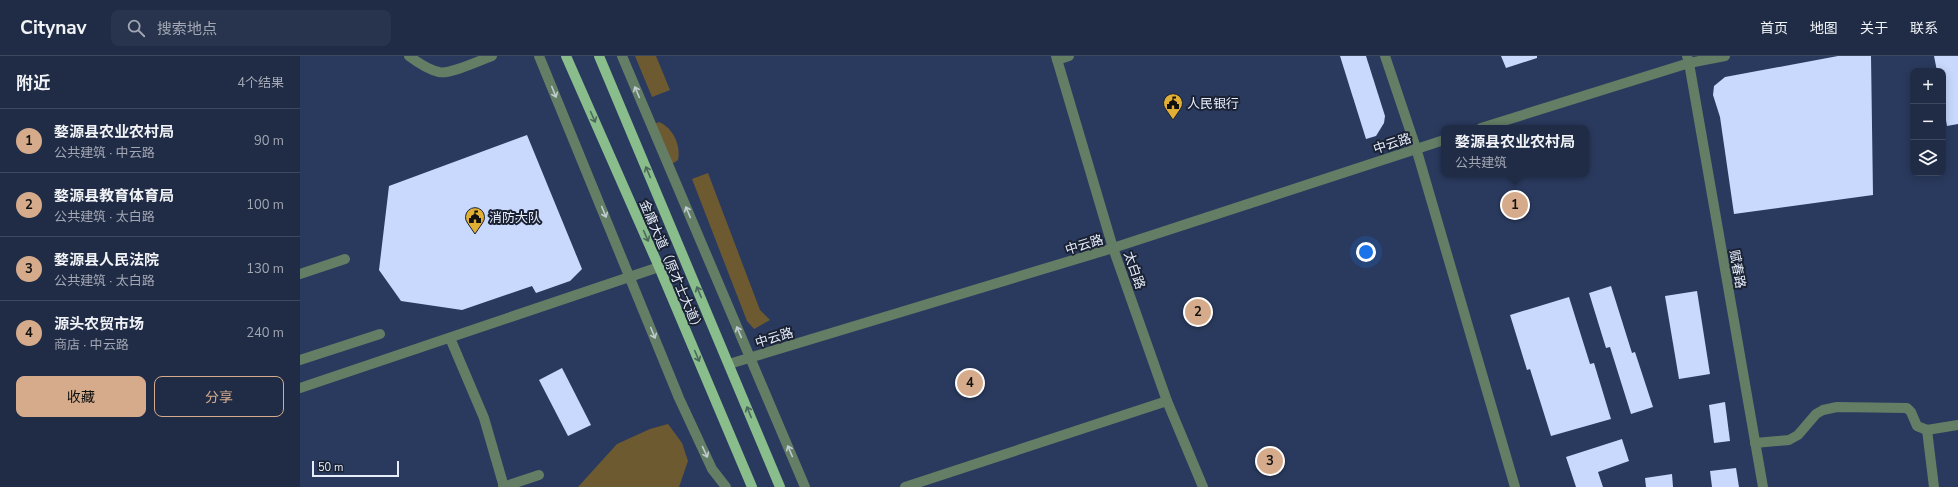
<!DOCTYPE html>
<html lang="zh">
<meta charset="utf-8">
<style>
body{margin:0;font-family:"Nunito Sans","Noto Sans SC",sans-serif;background:#28344d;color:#f1f3f6}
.controls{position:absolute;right:12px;top:12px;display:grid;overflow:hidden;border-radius:8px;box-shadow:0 2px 10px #0003}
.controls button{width:36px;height:36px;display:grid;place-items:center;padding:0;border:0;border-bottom:1px solid #3d485f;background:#202c46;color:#f1f3f6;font:20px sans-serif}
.scale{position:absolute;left:12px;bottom:10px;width:87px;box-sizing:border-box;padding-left:4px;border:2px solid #e6edfb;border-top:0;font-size:11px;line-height:14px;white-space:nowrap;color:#e6edfb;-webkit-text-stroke:3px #1a2233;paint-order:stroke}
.you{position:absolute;left:1066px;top:196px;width:14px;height:14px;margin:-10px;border:3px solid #fff;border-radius:50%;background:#1a73e8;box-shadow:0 0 0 6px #1a73e833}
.badge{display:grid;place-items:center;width:26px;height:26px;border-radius:50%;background:#d6ab8b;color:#111;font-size:13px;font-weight:700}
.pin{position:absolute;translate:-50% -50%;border:2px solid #fff;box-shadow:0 1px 4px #0006}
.popup{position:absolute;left:1141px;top:69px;width:148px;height:52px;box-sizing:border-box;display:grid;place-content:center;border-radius:8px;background:#202c46;filter:drop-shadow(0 1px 3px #0005);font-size:13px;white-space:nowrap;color:#a2a7b3}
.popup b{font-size:15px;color:#f1f3f6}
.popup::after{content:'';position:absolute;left:50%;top:100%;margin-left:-8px;border:8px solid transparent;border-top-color:#202c46}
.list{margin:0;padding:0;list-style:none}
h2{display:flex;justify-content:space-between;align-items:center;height:52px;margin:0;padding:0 16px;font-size:17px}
h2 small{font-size:13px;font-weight:400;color:#a2a7b3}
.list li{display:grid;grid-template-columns:26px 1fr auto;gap:12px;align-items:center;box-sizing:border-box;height:64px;padding:0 16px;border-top:1px solid #3d485f}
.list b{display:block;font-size:15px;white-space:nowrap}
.list p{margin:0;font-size:13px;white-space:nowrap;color:#a2a7b3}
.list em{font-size:13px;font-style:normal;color:#a2a7b3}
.actions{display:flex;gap:8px;padding:12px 16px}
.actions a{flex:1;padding:9px 0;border:1px solid #d6ab8b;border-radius:8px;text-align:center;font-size:14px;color:#d6ab8b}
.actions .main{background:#d6ab8b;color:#111}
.icon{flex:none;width:22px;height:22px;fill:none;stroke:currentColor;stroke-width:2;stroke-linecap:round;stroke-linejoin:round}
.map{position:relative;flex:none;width:1658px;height:431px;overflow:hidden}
header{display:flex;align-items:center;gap:24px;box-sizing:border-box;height:56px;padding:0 20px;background:#202c46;border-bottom:1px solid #3d485f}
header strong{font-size:19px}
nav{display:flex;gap:22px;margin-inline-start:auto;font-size:14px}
.search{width:280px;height:36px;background:#28344d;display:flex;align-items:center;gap:10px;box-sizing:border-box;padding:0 14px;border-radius:8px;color:#a2a7b3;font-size:15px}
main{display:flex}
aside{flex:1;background:#202c46}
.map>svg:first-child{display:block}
.green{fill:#6d5a30}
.building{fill:#c8d9fd}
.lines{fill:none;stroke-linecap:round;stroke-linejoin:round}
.minor{stroke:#647d65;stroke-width:10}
.major{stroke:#8abd8c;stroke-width:10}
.oneway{stroke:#bfcbce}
.oneway2{stroke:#4c685b}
.labels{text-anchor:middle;stroke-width:4;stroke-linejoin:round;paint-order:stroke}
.poi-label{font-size:13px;fill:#e6edfb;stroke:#1a2233;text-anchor:start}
.street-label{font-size:13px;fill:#e6edfb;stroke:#1a2233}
</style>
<header>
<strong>Citynav</strong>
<div class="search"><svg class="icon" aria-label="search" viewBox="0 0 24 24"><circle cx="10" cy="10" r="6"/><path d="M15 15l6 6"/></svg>搜索地点</div>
<nav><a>首页</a><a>地图</a><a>关于</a><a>联系</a></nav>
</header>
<main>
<aside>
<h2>附近<small>4个结果</small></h2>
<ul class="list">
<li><span class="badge">1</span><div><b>婺源县农业农村局</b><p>公共建筑 · 中云路</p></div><em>90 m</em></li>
<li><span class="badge">2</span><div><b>婺源县教育体育局</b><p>公共建筑 · 太白路</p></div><em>100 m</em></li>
<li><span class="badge">3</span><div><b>婺源县人民法院</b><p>公共建筑 · 太白路</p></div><em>130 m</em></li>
<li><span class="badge">4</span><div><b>源头农贸市场</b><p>商店 · 中云路</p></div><em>240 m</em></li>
</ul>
<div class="actions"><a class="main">收藏</a><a>分享</a></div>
</aside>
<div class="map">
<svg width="1658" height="431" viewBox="0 0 1658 431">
<rect width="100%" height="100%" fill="#2a3a5e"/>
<g class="green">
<polygon points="335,0 356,0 370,34 352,41"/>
<path d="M 359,66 C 373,72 381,89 378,104 L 372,108 L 354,68 Z"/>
<polygon points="408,117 460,254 470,264 454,273 447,265 392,123"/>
<polygon points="368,368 382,387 388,405 379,431 278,431 317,388 350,373"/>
</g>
<g class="building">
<polygon points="1040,0 1066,0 1085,60 1084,67 1076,80 1066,83"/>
<polygon points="1201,0 1237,0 1237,2 1206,12"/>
<polygon points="1538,0 1571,0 1573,139 1434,158 1420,61 1413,39 1414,30 1425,21"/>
<polygon points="1634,0 1658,0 1658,68 1647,70 1643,47 1643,15 1637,15"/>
<polygon points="227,79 282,213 270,225 236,237 232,230 162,254 101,245 79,214 89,130"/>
<polygon points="1311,230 1332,297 1335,296 1353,351 1331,358 1310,291 1306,292 1289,237"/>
<polygon points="1397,235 1410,318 1379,323 1365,240"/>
<polygon points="1269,241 1290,308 1294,307 1311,363 1251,380 1230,313 1227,314 1210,259"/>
<polygon points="262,312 291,369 268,380 239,324"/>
<polygon points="1425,346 1430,385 1414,387 1409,349"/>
<polygon points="1322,383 1329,405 1298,416 1303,431 1276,431 1266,401"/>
<polygon points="1436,412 1439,431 1412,431 1410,415"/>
<polygon points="1372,418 1373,431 1346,431 1345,422"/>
</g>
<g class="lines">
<g class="minor">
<path d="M 109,0 C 117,6 129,14 139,16 C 149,19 181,4 192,0"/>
<polyline points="239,0 379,342 412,413 426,431"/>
<polyline points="322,0 505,431"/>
<polyline points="756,0 813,192 867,345 903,431"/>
<polyline points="1085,0 1116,92 1215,431"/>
<polyline points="1387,0 1389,7 1463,431"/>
<polyline points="757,4 769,0"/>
<polyline points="1181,72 1389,7 1425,0"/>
<polyline points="0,218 45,203"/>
<polyline points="150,282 184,362 204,431"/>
<polyline points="0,304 80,278"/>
<polyline points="429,308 813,192 1144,84"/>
<polyline points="0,332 359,211"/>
<polyline points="1627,374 1634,431"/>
<polyline points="1455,387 1489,384 1498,379 1516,358 1523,354 1537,351 1607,352 1611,356 1617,370 1627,374 1658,369"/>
<polyline points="203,431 239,419"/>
<polyline points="605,431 867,345"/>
</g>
<g class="major">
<polyline points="266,0 359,211 452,431"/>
<polyline points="299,0 480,431"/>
</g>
</g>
<defs><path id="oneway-shaft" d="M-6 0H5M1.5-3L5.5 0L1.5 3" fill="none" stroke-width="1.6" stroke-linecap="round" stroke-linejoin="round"/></defs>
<g class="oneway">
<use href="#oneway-shaft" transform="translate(254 36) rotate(68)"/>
<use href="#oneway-shaft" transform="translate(337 36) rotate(-113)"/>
<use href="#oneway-shaft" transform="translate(304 156) rotate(68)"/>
<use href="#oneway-shaft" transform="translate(388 156) rotate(-113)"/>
<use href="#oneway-shaft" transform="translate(439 276) rotate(-113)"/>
<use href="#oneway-shaft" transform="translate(353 277) rotate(68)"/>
<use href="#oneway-shaft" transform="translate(490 395) rotate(-113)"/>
<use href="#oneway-shaft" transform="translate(405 396) rotate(65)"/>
</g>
<g class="oneway2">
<use href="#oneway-shaft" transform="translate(293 61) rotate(66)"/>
<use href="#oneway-shaft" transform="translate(348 116) rotate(-113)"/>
<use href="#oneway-shaft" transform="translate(346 180) rotate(66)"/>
<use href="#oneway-shaft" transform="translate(399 236) rotate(-113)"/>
<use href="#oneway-shaft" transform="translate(397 300) rotate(67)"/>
<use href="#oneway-shaft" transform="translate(449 356) rotate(-112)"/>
</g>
<defs>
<g id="civic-pin" transform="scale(1)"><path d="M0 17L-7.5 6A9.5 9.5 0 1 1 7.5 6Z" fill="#e1af34" stroke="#1a2233"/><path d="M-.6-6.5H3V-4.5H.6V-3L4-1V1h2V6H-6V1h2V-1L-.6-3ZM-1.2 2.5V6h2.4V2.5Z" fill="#111"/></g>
</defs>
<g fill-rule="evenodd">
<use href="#civic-pin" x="873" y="47"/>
<use href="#civic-pin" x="175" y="161"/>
</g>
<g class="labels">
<g class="poi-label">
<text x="887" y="52">人民银行</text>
<text x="189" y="166">消防大队</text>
</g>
<g class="street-label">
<text transform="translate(1092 87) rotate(-18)" y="5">中云路</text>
<text transform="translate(784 188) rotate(-17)" y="5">中云路</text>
<text transform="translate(372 210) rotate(67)" y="5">金庸大道（原才士大道）</text>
<text transform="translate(1438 213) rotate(80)" y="5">赋春路</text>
<text transform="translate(835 214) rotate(71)" y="5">太白路</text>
<text transform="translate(474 281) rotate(-17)" y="5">中云路</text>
</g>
</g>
</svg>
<div class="controls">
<button>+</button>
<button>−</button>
<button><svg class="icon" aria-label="layers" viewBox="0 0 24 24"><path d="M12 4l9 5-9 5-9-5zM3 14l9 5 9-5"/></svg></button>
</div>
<div class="scale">50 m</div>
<div class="you"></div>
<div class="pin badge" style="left:1215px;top:149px">1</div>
<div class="popup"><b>婺源县农业农村局</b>公共建筑</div>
<div class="pin badge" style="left:898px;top:256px">2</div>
<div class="pin badge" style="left:970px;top:405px">3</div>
<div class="pin badge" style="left:670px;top:327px">4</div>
</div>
</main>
